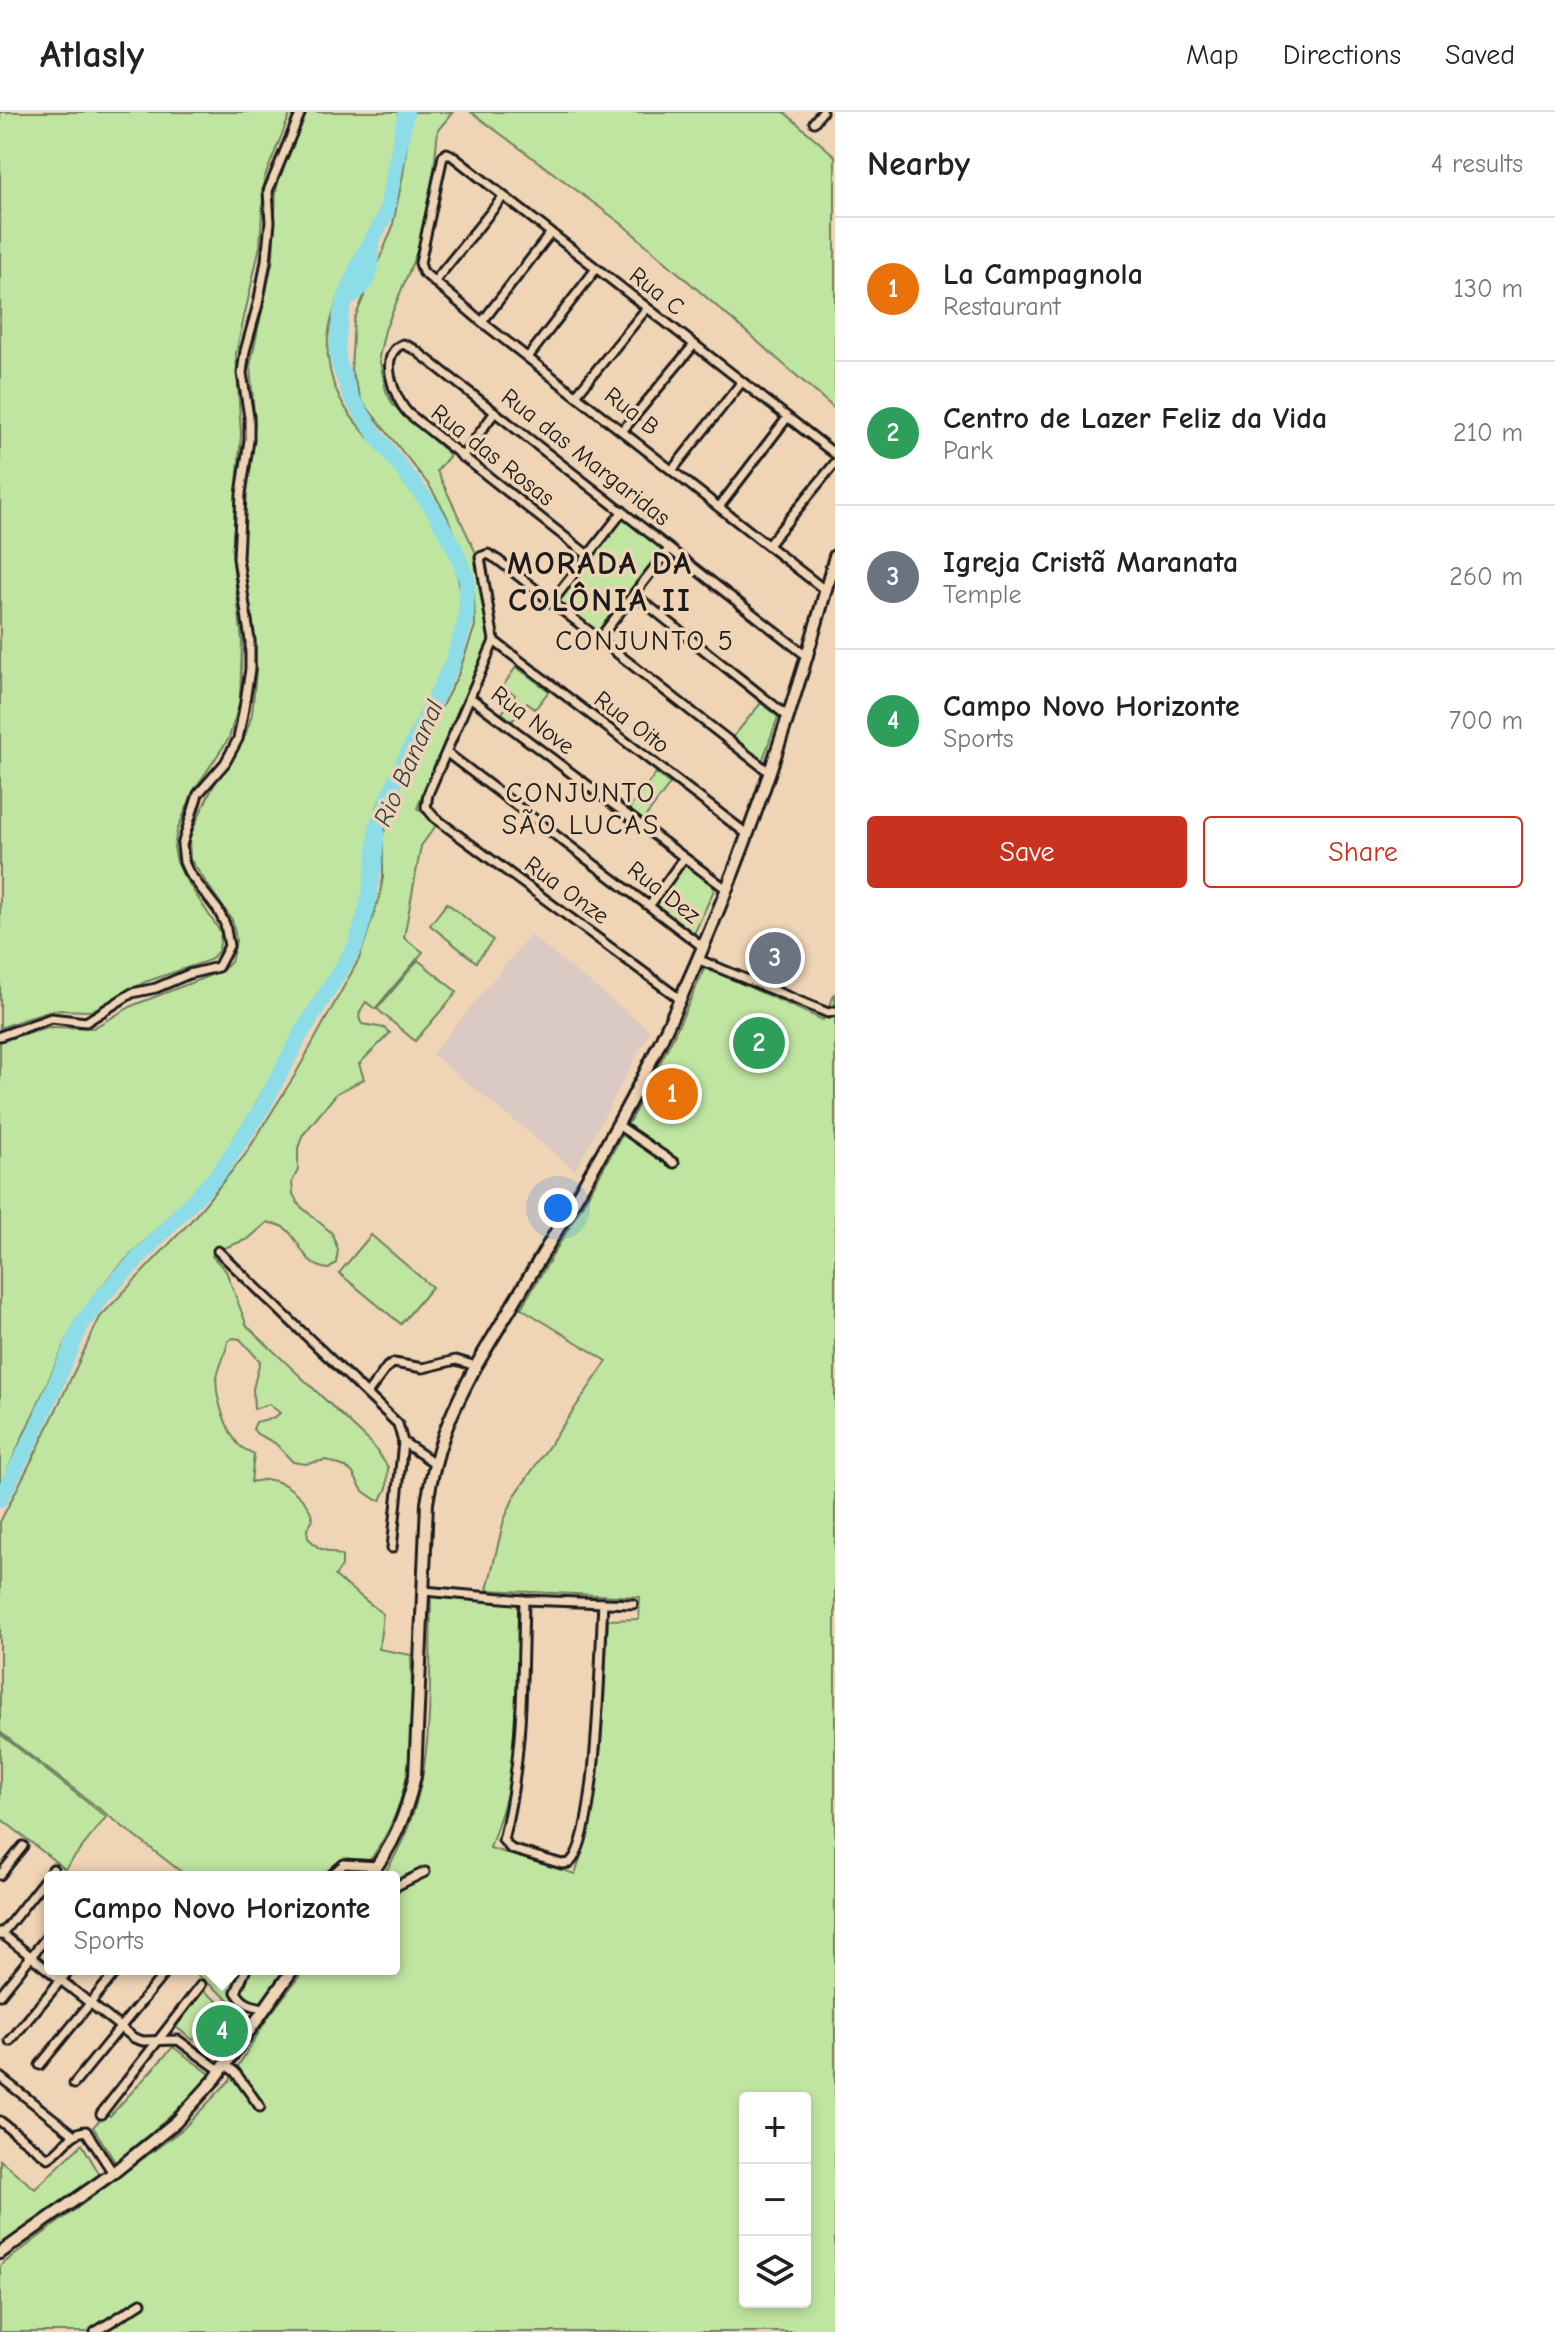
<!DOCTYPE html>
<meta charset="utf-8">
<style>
body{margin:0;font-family:"Comic Neue",sans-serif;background:#f2f2f2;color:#222}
.controls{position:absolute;right:24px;bottom:24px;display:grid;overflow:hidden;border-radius:8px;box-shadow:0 4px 12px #0003}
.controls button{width:72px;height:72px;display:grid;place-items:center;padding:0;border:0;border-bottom:2px solid #e0e0e0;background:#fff;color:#222;font:40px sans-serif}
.you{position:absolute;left:558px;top:1096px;width:28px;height:28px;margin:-20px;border:6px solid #fff;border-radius:50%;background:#1a73e8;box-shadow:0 0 0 12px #1a73e833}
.badge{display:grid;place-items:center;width:52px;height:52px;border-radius:50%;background:#c8321e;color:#fff;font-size:26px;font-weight:700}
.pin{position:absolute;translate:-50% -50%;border:4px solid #fff;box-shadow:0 2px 8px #0006}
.popup{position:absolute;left:44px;top:1759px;width:356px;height:104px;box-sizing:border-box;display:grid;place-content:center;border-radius:8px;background:#fff;filter:drop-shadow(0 2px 6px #0005);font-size:26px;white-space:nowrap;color:#767676}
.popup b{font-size:30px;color:#222}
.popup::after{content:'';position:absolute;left:50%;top:100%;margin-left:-16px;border:16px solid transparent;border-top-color:#fff}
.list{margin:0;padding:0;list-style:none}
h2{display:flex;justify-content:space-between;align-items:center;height:104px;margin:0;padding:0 32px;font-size:34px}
h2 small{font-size:26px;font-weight:400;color:#767676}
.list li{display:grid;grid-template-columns:52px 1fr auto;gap:24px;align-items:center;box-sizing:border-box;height:144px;padding:0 32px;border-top:2px solid #e0e0e0}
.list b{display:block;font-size:30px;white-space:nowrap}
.list p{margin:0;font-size:26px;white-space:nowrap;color:#767676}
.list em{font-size:26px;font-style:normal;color:#767676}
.actions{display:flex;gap:16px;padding:24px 32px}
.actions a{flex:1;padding:18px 0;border:2px solid #c8321e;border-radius:8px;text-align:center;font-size:28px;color:#c8321e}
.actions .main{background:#c8321e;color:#fff}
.icon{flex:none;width:44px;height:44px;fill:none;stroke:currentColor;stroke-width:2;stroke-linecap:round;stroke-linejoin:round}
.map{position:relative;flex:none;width:835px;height:2220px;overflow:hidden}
header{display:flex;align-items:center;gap:48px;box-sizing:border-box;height:112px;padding:0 40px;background:#fff;border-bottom:2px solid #e0e0e0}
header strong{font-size:38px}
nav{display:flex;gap:44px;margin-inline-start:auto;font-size:28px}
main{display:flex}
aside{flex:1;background:#fff}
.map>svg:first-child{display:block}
.built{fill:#dbc9c3}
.green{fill:#c0e5a0;stroke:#6e805e;stroke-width:2;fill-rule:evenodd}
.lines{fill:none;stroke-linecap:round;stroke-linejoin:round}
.river{stroke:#8cdde7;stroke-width:16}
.street-casing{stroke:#1c1c1c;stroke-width:13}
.secondary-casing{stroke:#1c1c1c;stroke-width:16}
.street{stroke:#efd4b6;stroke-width:7}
.secondary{stroke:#efd4b6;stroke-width:10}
.labels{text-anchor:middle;stroke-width:7;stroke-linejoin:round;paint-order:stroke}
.street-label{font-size:24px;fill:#1c1c1c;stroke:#efd4b6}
.water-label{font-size:26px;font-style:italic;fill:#324345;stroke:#efd4b6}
.quarter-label{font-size:28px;letter-spacing:2px;fill:#1c1c1c;stroke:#efd4b6}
.district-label{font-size:32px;font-weight:bold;letter-spacing:2px;fill:#1c1c1c;stroke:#efd4b6}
</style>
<header>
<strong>Atlasly</strong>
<nav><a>Map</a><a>Directions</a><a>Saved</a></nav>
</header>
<main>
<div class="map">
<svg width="835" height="2220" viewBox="0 0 835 2220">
<rect width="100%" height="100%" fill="#efd4b6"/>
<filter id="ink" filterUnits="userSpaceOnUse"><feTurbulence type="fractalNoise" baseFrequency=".0125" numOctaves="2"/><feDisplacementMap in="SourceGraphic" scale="16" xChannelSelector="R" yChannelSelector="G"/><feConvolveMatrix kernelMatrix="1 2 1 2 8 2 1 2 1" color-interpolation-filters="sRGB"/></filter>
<g filter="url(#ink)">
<polygon class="built" points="530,823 650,919 575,1058 432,942"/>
<g class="green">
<polygon points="0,0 291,0 264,67 260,134 236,241 241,322 232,441 242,528 240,589 229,626 193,680 177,719 174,735 177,750 183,763 221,821 219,838 210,848 145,870 91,899 58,898 44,900 0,916"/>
<path d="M 306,0 L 399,0 C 396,33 393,68 381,100 C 363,146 323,192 328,245 C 332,294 366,322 396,355 C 430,394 466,449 460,502 C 452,568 403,634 377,695 C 370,712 370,731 368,749 C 365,778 359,813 347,840 C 332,870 310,897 293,926 C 268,968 246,1015 216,1054 C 178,1103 125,1141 89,1191 C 70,1216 59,1246 46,1274 C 31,1308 15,1341 0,1374 L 0,929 L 48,915 L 93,916 L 134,893 L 222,859 L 231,850 L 236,829 L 235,821 L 232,808 L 190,747 L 189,725 L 211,678 L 245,624 L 252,602 L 256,559 L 256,533 L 243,450 L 244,396 L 255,312 L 250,254 L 273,147 L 276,79 L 280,64 Z"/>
<path d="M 411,0 L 453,0 L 438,18 L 434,57 L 421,130 L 385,218 L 379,245 L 386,279 L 393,293 L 450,343 L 437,359 L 476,441 L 490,525 L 417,696 L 437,712 L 421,734 L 405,820 L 404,826 L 423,840 L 375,897 L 366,890 C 361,897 356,904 362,912 L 384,916 L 390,921 L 359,952 L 364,967 L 337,981 L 302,1024 L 298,1037 L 298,1058 L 292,1070 L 293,1082 L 299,1093 L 332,1121 L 338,1138 L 336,1151 L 329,1157 C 301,1155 299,1121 281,1114 C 277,1112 272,1112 268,1110 L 248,1127 L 216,1139 L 212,1144 L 226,1159 L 247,1214 L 370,1330 L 388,1355 L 387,1376 L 381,1388 L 376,1388 L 363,1379 L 352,1360 L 345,1355 L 326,1348 L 305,1352 L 293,1350 L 275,1331 L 257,1322 L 253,1317 L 256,1310 L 275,1305 L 280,1301 L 269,1292 L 254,1297 L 253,1277 L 260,1249 L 240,1227 L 233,1226 L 228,1229 C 226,1242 219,1254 217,1266 C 214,1283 227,1319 238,1332 C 242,1337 249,1339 254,1342 L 251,1370 C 258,1369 265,1367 271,1368 C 289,1371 310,1391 313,1407 L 307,1417 L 308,1426 L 319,1436 L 342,1444 L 342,1454 L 335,1464 L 383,1502 L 379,1537 L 411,1543 C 414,1626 416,1700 356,1765 L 188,1765 L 0,1620 L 0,1410 L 39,1334 L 100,1205 L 191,1109 L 245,1043 L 295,963 L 359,847 L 379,786 L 383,766 L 383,724 L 390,701 L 399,677 L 458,563 L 475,514 L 474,484 L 466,450 L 446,402 L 429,373 L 362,289 L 351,258 L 354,208 L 392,117 L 403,63 Z"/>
<polygon points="471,0 784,0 835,44 835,297 622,112"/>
<polygon points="623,406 664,438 599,524 558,490"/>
<polygon points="516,555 549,579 535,597 527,591 512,609 502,601 515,583 503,574"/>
<polygon points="761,591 778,605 762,650 733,625"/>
<polygon points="656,661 670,672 643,708 629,697"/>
<polygon points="683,751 709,769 714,778 694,822 654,791"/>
<polygon points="447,791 493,828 476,850 430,813"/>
<polygon points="418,848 457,880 415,929 377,897"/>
<path d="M 705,855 L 823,908 L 835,881 L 835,2220 L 0,2220 L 0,2154 L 184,2016 L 229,1969 L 269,1904 L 305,1857 L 394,1857 L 394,1765 L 382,1765 C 440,1682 428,1580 431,1483 L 518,1491 C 517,1552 521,1617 508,1676 C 504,1697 496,1716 490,1736 L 575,1762 C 604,1679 603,1594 608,1508 L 639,1507 L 640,1485 L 487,1478 L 504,1408 L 514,1385 L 607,1249 L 521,1196 C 588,1085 654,974 705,855 ZM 745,1986 L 805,1986 L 805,2190 L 745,2190 Z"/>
<polygon points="371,1123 432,1175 401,1212 339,1161"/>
<polygon points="0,1622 106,1705 65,1757 0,1706"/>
<polygon points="189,1857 284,1857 251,1904"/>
<polygon points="204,1879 221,1892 193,1928 176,1915"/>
<polygon points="222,1891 249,1910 223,1946 196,1928"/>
<polygon points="173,1935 209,1961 207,1969 165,2009 115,2050 93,2015 106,2001 110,2004"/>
<polygon points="82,2032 100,2063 0,2138 0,2048 35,2077"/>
</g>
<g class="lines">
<g class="river">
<path d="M 345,188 C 373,170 370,162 371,133"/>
<polyline points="0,1387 33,1324 82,1211 105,1181 219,1061 263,994 302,920 355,835 367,796 374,754 377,714 403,651 453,550 466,507 467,468 455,437 433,397 375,322 351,285 339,252 337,235 341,201 347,182 358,154 386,102 406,0"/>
</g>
<g class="street-casing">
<g id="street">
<polyline points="814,10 822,0"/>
<polyline points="434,170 503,85"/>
<polyline points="482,210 550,122"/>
<polyline points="528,245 596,157"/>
<polyline points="577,282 647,196"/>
<polyline points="623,318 693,234"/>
<polyline points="462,345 495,300"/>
<polyline points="673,357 741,271"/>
<polyline points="719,395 787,306"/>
<polyline points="768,433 835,351"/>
<path d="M 589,444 L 408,301 C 394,286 377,242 403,232 L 414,237 L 808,545"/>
<polyline points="826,479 482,210 423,160 420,151 443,44 447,41 451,43 835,342"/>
<polyline points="635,483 787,604"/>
<polyline points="551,491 623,399"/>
<polyline points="598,528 669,437"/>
<polyline points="494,529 747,722"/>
<polyline points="471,586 725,776"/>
<polyline points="447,641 703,835"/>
<polyline points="650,793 683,747"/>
<polyline points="697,847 828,901 835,899"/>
<polyline points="680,887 435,706 426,695 428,682 494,529 480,445 488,442 498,448 769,660"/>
<polyline points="0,924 51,906 86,910 132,881 156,876 189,862 218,855 229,834 225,812 218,798 189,761 184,750 182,733 198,682 225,651 238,627 244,596 250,557 250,529 238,446 241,382 249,328 249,305 242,261 245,239 258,192 266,149 270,110 268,79 301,0"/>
<polyline points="618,1013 674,1051"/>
<polyline points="218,1139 398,1312 403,1330 392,1436"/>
<polyline points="367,1282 387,1255 394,1251 423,1256 456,1248 476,1254"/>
<polyline points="403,1330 433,1350"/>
<polyline points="424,1479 524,1488 633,1492"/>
<path d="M 524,1488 C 522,1569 523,1649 503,1728 L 511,1737 L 562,1752 L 569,1751 C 598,1731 600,1533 603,1491"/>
<polyline points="0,1763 23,1734"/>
<polyline points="329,1765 344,1752 378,1754"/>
<polyline points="394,1775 425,1760"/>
<polyline points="0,1820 134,1926 143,1929 178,1928 221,1959"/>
<polyline points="1,1823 53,1757"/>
<path d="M 246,1857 L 236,1880 C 243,1892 251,1894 264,1896"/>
<polyline points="0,1883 50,1821"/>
<polyline points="10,1929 70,1857"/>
<polyline points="225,1952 235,1960 260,1995"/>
<polyline points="40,1953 118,1857"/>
<polyline points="0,1965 73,2022"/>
<polyline points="74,1972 168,1857"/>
<polyline points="101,2002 201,1873"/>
<path d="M 0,2009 L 48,2046 C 62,2039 69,2020 86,2019 L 113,2061"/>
<polyline points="95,2220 141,2191"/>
</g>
</g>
<g class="secondary-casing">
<g id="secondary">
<path d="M 368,1765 C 394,1735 406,1701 415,1664 L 427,1391 C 436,1335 449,1304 476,1254 C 533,1157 594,1061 645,961 C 727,797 788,621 835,444"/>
<polyline points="0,2141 113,2061 176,2010 215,1967 293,1857"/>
</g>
</g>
<use href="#street" class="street"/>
<use href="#secondary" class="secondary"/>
</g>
</g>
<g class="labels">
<g class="street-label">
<text transform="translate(657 179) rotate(38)" y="8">Rua C</text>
<text transform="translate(632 299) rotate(38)" y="8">Rua B</text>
<text transform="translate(493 343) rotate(38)" y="8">Rua das Rosas</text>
<text transform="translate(586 345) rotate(38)" y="8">Rua das Margaridas</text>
<text transform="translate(533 608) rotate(37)" y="8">Rua Nove</text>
<text transform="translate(632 610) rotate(37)" y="8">Rua Oito</text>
<text transform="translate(567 778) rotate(36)" y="8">Rua Onze</text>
<text transform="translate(664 780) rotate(38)" y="8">Rua Dez</text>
</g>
<g class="water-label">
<text transform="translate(408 651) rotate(-66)" y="9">Rio Bananal</text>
</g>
<g class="quarter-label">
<text x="645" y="538">CONJUNTO 5</text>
<text x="581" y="690">CONJUNTO<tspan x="581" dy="32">SÃO LUCAS</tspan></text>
</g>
<g class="district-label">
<text x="600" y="462">MORADA DA<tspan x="600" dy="37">COLÔNIA II</tspan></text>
</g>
</g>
</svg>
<div class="controls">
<button>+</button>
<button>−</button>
<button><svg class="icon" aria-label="layers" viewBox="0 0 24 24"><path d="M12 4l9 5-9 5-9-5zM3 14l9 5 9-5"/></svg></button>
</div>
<div class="you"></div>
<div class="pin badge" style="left:672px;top:982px;background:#e8710a">1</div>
<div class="pin badge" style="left:759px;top:931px;background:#2e9e5b">2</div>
<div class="pin badge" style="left:775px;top:846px;background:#6b7280">3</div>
<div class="pin badge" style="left:222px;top:1919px;background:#2e9e5b">4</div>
<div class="popup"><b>Campo Novo Horizonte</b>Sports</div>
</div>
<aside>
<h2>Nearby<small>4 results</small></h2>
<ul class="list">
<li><span class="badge" style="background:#e8710a">1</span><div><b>La Campagnola</b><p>Restaurant</p></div><em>130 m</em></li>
<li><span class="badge" style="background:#2e9e5b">2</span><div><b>Centro de Lazer Feliz da Vida</b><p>Park</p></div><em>210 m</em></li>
<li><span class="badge" style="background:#6b7280">3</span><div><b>Igreja Cristã Maranata</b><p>Temple</p></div><em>260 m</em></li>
<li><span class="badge" style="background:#2e9e5b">4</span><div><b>Campo Novo Horizonte</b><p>Sports</p></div><em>700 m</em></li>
</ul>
<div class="actions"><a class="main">Save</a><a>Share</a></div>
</aside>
</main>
